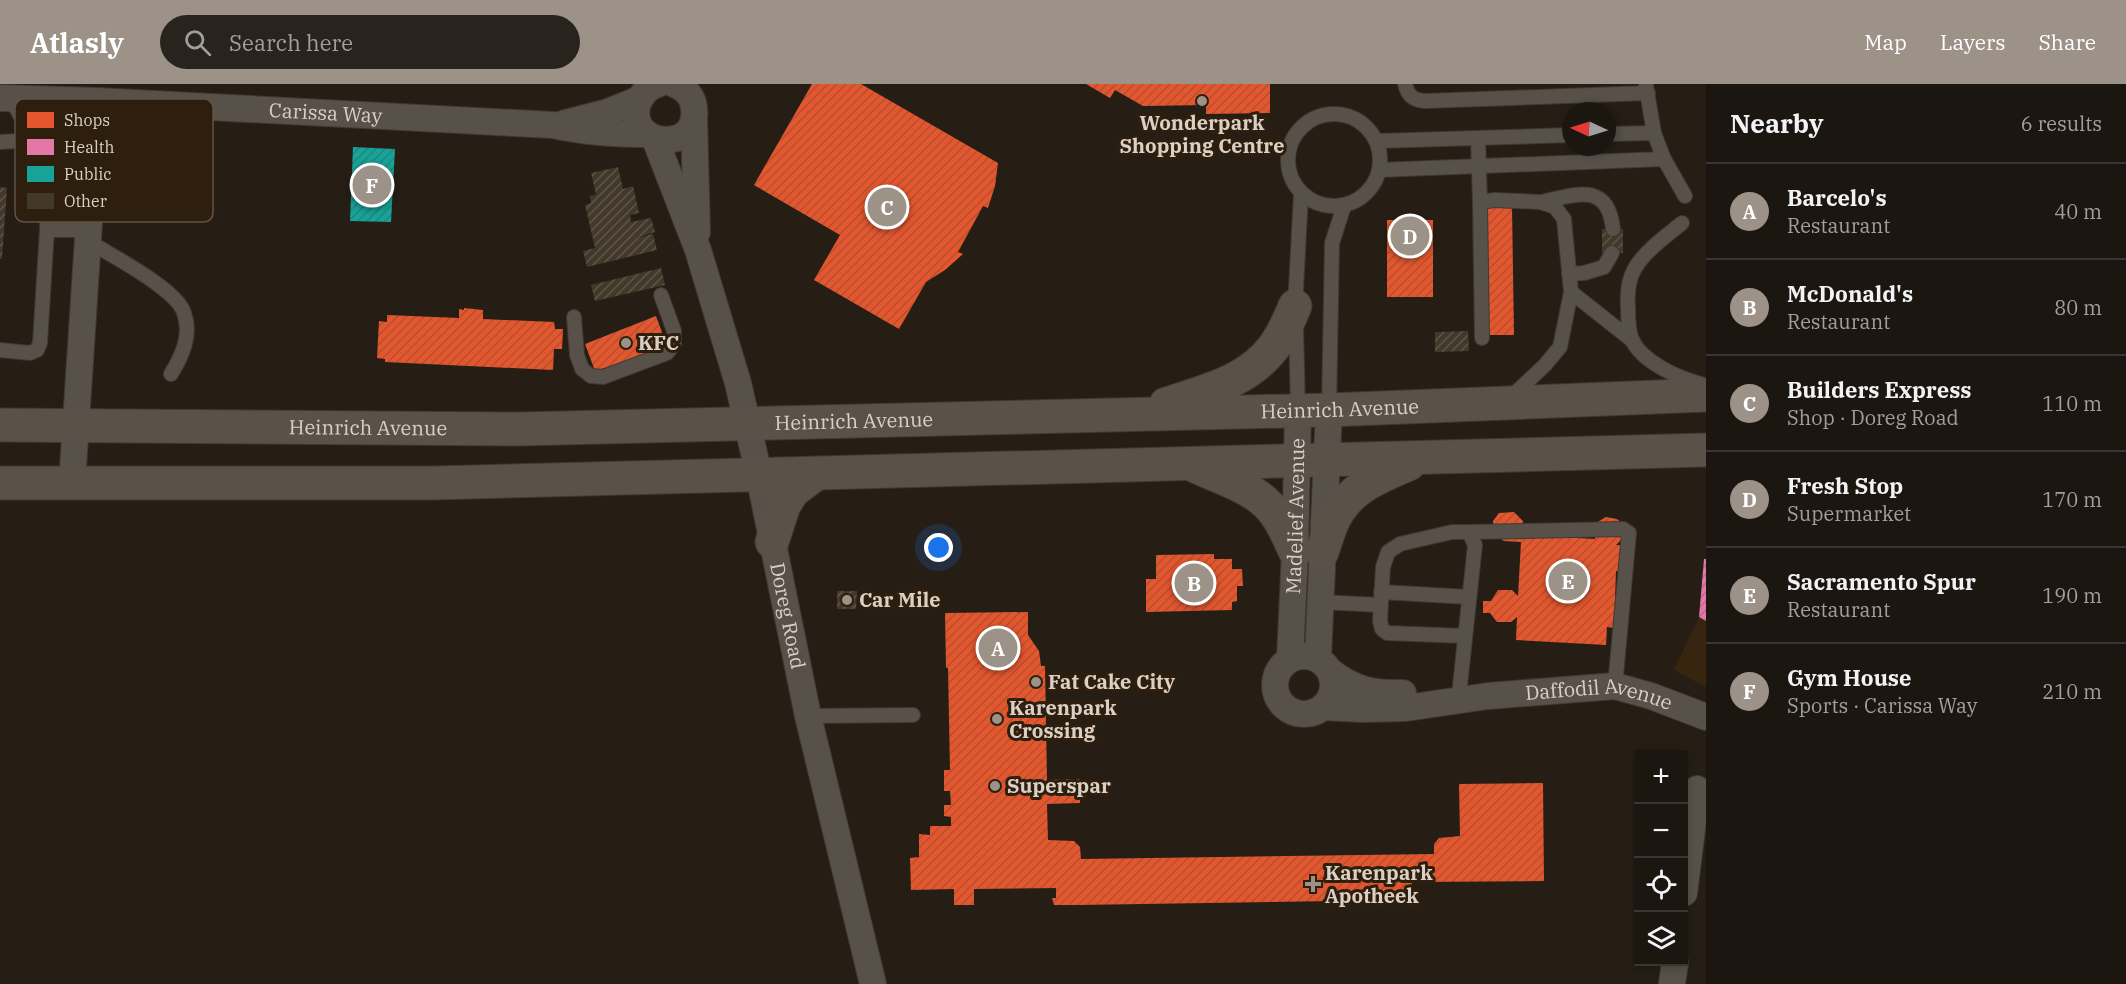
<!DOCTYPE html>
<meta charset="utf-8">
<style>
body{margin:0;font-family:"IBM Plex Serif",serif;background:#29231e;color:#f1f3f6}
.controls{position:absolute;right:18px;bottom:18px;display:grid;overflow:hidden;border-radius:0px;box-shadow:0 3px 9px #0003}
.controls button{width:54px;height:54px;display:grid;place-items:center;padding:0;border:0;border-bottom:2px solid #3a3530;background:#1c1610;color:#f1f3f6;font:30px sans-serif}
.compass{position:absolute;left:1562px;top:18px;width:54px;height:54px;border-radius:50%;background:#1c1610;box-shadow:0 3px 9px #0003;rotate:274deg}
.you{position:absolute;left:939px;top:464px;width:21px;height:21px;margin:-15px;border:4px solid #fff;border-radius:50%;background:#1a73e8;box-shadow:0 0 0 9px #1a73e833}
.badge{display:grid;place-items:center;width:39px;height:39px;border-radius:50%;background:#9c9287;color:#fff;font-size:20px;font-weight:700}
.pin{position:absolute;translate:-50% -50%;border:3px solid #fff;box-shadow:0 2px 6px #0006}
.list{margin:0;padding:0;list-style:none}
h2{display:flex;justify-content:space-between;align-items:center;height:78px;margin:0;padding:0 24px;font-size:26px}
h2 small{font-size:20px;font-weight:400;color:#a09f9f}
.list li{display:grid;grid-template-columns:39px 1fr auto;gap:18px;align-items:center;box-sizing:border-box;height:96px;padding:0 24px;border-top:2px solid #3a3530}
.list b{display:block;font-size:22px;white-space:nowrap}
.list p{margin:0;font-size:20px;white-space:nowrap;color:#a09f9f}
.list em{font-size:20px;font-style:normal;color:#a09f9f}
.icon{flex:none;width:33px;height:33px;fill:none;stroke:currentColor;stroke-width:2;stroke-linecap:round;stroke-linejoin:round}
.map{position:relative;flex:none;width:1706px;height:900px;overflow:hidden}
header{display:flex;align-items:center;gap:36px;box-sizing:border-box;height:84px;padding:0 30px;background:#9c9287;color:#fff}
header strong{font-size:28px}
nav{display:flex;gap:33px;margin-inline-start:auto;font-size:21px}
.search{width:420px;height:54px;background:#29231e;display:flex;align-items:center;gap:15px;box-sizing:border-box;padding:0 21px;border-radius:33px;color:#a09f9f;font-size:22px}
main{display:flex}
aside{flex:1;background:#1c1610}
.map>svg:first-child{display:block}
.built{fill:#382510}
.shops{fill:url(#shops-hatch)}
.health{fill:url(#health-hatch)}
.public{fill:url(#public-hatch)}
.building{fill:url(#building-hatch)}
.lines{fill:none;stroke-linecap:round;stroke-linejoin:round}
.lane-casing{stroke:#403932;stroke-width:16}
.street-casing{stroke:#403932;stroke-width:28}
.secondary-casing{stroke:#403932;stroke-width:35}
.lane{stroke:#57514a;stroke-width:14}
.street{stroke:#57514a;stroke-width:26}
.secondary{stroke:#5a5249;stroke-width:33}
.poi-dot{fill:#9c9287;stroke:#2e1e0d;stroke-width:2}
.labels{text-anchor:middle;stroke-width:6;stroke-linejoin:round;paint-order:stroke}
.street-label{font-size:20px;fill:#dbd0c5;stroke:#2e1e0d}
.poi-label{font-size:20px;font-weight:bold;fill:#dbd0c5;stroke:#2e1e0d;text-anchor:start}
.key{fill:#2e1e0d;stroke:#625344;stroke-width:1.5}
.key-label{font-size:16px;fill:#dbd0c5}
</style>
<header>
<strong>Atlasly</strong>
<div class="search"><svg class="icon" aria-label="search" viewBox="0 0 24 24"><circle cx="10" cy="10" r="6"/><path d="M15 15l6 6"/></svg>Search here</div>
<nav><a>Map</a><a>Layers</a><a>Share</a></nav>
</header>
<main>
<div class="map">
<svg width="1706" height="900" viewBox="0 0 1706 900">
<defs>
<pattern id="shops-hatch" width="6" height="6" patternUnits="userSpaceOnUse" patternTransform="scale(1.5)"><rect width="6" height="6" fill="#e4572e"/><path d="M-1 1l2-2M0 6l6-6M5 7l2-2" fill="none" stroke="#b35032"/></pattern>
<pattern id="health-hatch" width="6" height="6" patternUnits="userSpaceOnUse" patternTransform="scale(1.5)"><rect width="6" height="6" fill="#e377a8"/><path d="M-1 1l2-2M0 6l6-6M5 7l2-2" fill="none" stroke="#bb698d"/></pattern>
<pattern id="public-hatch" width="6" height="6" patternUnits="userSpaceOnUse" patternTransform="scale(1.5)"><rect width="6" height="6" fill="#17a398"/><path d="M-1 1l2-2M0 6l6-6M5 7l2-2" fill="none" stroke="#24857c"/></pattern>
<pattern id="building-hatch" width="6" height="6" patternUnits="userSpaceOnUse" patternTransform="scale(1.5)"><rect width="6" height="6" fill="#42392b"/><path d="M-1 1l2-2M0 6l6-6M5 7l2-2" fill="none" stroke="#5d5548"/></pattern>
</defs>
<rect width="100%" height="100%" fill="#261e15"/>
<polygon class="built" points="1699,533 1706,537 1706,603 1674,586"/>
<g class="shops">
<polygon points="812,0 861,0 998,79 995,102 988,124 983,122 958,168 963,170 945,186 926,198 899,245 814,196 840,151 754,101"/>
<polygon points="1086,0 1270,0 1270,29 1206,30 1206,21 1143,22 1115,6 1110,14"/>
<polygon points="1485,124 1512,124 1514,251 1487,251"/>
<rect x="1387" y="136" width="46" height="77"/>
<polygon points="464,224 483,226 483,235 554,238 555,245 563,245 562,265 554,265 553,286 385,278 385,275 377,274 379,237 387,238 387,231 459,234 459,225 464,226"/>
<polygon points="656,232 666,259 659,262 661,267 612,286 611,282 595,287 585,260"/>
<polygon points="1514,428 1523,437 1522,451 1595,455 1596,439 1606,433 1617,435 1626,442 1624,453 1616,461 1624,461 1623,488 1616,487 1614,544 1607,543 1606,561 1516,556 1517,533 1511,538 1497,538 1490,529 1483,529 1483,517 1491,517 1498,506 1512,506 1518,512 1521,458 1504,457 1494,450 1493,437 1499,429"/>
<polygon points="1214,470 1214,475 1232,475 1232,485 1242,485 1243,502 1237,502 1237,517 1232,518 1232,526 1146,528 1146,495 1156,495 1156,471"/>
<polygon points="1028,528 1028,551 1039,567 1041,582 1045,582 1047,696 1080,695 1080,719 1047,720 1048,756 1074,757 1080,763 1081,775 1434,770 1434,760 1439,754 1460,752 1459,700 1543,699 1544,797 1412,798 1412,810 1400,811 1400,816 1078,821 1054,821 1052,814 1056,814 1056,804 974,805 974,821 954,821 954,805 911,806 910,774 919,773 919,750 930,751 930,742 951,742 951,733 944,732 944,721 951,721 950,707 944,707 944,686 950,686 948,584 946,584 945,529"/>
</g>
<polygon class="health" points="1704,475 1706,475 1706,537 1699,533"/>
<polygon class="public" points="353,63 395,65 391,138 350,137"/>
<g class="building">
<polygon points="618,83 623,105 633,102 639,129 630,131 631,138 651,134 655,148 635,154 653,150 657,166 587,183 583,167 595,164 585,121 591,119 590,112 596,111 591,89"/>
<polygon points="0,103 7,104 2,175 0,175"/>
<rect x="1602" y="145" width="21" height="24"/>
<polygon points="661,184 665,201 595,217 591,201"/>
<polygon points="1468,247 1469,267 1435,268 1435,248"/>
<polygon points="837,507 857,507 856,525 837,525"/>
</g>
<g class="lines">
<g class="lane-casing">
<g id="lane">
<path d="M 1405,0 C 1408,12 1413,16 1425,17 L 1648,9"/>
<polyline points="1646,2 1654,49 1664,75 1685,112"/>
<polyline points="11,15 34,56"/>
<circle cx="1334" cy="76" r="46"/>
<polyline points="1607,50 1654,49"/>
<polyline points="1478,54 1480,118 1495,116 1540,118 1555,123 1564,135 1571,208 1560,263 1545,281 1511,313"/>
<polyline points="1377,57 1571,51"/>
<polyline points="0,58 34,56 47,81 49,92 47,146"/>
<polyline points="1379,86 1664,75"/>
<polyline points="1480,118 1482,254"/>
<path d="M 1542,118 C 1577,110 1608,98 1613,145"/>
<path d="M 1682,139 C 1666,152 1646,166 1635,184 C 1628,196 1627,211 1628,224 C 1628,234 1628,246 1632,256 C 1643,279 1679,294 1701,300"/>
<path d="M 88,157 C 110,171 177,205 184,229 C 192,251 182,272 171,290"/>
<polyline points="1569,190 1584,189 1604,183 1612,169"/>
<polyline points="1571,208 1633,257"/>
<polyline points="1295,223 1301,110"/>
<polyline points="574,233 577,271 582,285 591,292 603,293 667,269 674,260 674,247 661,211"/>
<polyline points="1296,242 1298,327"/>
<polyline points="0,266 30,269 37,266 40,259 47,146 89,146"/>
<polyline points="1329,326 1332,159 1344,122"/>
<polyline points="1469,448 1623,445 1629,449 1615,602"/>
<polyline points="1381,508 1469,513"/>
<polyline points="1320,518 1380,521"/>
<polyline points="1459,611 1475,461 1469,448 1452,448 1400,460 1388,468 1383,483 1380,537 1382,545 1387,549 1465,552"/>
<polyline points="808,632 913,631"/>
</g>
</g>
<g class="street-casing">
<g id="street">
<path d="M 658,0 C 648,3 642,9 638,19 C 624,63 700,71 694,24 C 693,12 685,4 674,0"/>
<path id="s1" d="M 0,14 L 97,17 L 553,41 C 585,48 615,50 647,50"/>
<polyline points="694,35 697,148"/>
<polyline points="565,39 608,28 640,15"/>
<path id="s2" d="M 655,55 L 698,166 L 738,299 L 759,391 L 808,632 L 873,900"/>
<polyline points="72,399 97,17"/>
<circle cx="1304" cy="601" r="29"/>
<path id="s3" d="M 1290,574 L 1295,467 L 1298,327"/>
<polyline points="1318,574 1329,326"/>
<path d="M 1331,588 C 1355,606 1373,610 1403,609"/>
<path id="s4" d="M 1323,623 L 1362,625 L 1406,624 L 1488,612 L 1615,602 L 1651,612 L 1706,633"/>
<polyline points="1684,809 1697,705"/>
<polyline points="1672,900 1675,878"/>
</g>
</g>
<g class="secondary-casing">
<g id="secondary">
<path d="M 1166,320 C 1205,307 1247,298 1273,264 C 1283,251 1289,236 1295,222"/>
<path id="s5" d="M 0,341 L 520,345 L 1329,326 L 1706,311"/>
<path d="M 1195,382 C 1216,392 1250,403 1266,419 C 1280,432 1287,450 1295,467"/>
<polyline points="0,399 433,399 1706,366"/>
<polyline points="772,458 784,421 793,407 817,389"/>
<path d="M 1322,468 C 1326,457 1329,444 1335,433 C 1351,403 1379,393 1409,380"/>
</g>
</g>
<use href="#lane" class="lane"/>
<use href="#street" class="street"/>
<use href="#secondary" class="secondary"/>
</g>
<g class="poi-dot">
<circle cx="1202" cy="17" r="6"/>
<circle cx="626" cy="259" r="6"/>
<circle cx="847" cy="516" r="6"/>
<circle cx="1036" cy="598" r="6"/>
<circle cx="997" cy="635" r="6"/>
<circle cx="995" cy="702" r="6"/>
<path d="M1310 791h6v6h6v6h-6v6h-6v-6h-6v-6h6z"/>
</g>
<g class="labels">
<g class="street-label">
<text dy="7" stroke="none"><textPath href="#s1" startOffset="326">Carissa Way</textPath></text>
<text dy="7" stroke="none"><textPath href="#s5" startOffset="1340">Heinrich Avenue</textPath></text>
<text dy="7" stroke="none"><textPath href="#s5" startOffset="854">Heinrich Avenue</textPath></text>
<text dy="7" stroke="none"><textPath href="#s5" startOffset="368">Heinrich Avenue</textPath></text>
<text dy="7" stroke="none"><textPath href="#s3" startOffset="142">Madelief Avenue</textPath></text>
<text dy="7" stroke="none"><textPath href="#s2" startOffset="496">Doreg Road</textPath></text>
<text dy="7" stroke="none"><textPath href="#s4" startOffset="278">Daffodil Avenue</textPath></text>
</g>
<g class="poi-label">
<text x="1202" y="46" text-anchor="middle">Wonderpark<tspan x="1202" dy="23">Shopping Centre</tspan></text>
<text x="638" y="266">KFC</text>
<text x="859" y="523">Car Mile</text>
<text x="1048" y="605">Fat Cake City</text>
<text x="1009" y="631">Karenpark<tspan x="1009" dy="23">Crossing</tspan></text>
<text x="1007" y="709">Superspar</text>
<text x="1325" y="796">Karenpark<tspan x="1325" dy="23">Apotheek</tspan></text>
</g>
</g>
<rect x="15" y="15" width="198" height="123" rx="9" class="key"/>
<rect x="27" y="28" width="27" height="16" fill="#e4572e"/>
<rect x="27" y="55" width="27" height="16" fill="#e377a8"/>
<rect x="27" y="82" width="27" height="16" fill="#17a398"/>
<rect x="27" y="109" width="27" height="16" fill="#42392b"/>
<g class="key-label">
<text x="64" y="42">Shops</text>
<text x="64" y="69">Health</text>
<text x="64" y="96">Public</text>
<text x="64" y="123">Other</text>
</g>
</svg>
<div class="controls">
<button>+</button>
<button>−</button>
<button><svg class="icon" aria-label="locate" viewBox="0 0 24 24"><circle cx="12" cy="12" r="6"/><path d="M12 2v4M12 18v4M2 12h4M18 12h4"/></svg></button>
<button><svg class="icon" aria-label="layers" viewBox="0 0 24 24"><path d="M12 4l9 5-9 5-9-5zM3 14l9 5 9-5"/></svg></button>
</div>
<svg class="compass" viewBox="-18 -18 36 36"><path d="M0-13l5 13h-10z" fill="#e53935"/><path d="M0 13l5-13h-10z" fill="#a09f9f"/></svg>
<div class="you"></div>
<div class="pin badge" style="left:998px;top:564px">A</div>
<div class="pin badge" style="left:1194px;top:499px">B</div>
<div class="pin badge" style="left:887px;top:123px">C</div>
<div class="pin badge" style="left:1410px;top:152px">D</div>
<div class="pin badge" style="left:1568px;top:497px">E</div>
<div class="pin badge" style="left:372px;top:101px">F</div>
</div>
<aside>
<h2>Nearby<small>6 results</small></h2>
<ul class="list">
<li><span class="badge">A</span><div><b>Barcelo's</b><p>Restaurant</p></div><em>40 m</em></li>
<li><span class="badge">B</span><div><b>McDonald's</b><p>Restaurant</p></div><em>80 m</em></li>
<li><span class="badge">C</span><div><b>Builders Express</b><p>Shop · Doreg Road</p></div><em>110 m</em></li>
<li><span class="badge">D</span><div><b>Fresh Stop</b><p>Supermarket</p></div><em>170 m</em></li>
<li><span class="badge">E</span><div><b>Sacramento Spur</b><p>Restaurant</p></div><em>190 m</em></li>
<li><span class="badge">F</span><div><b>Gym House</b><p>Sports · Carissa Way</p></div><em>210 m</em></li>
</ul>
</aside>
</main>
